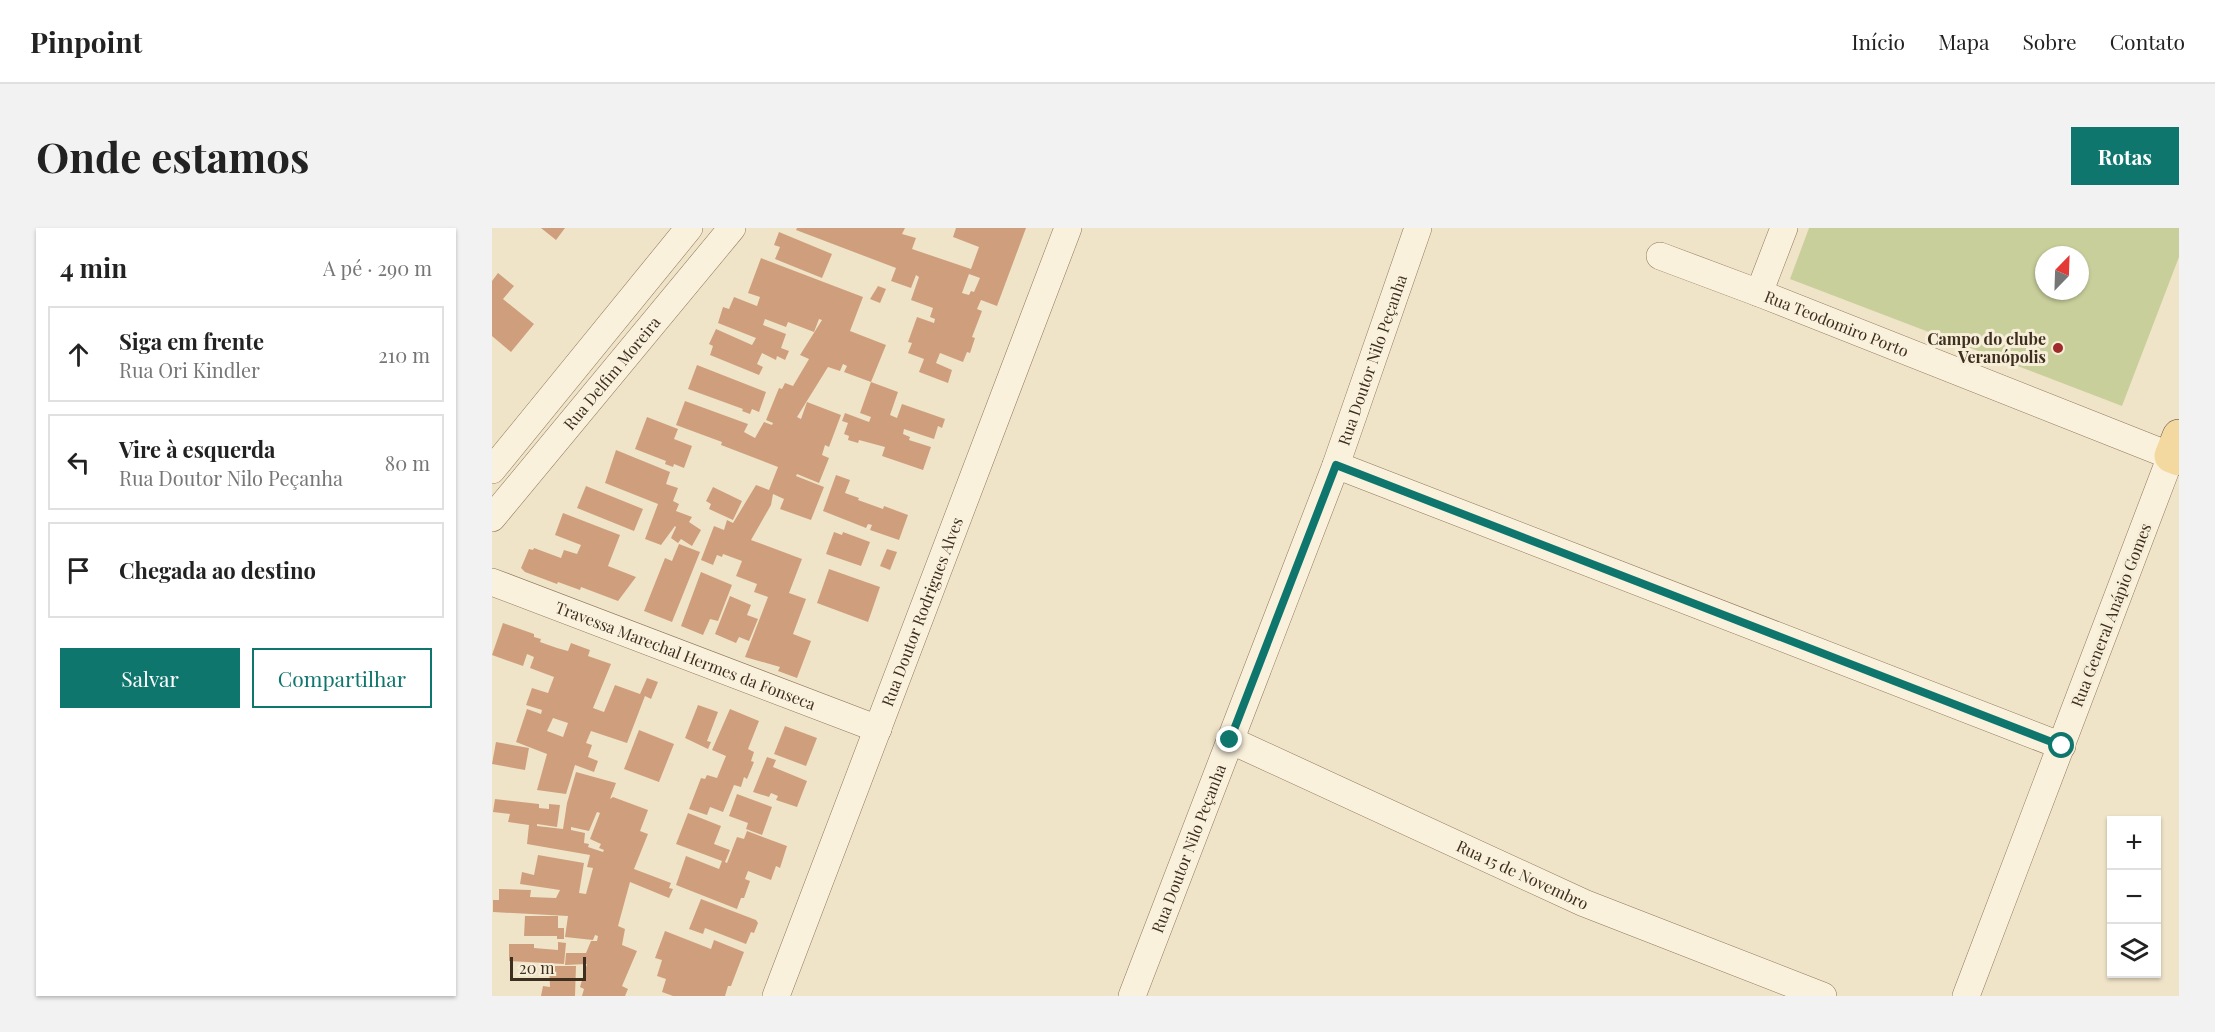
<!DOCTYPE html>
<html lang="pt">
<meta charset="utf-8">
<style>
body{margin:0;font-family:"Playfair Display",serif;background:#f2f2f2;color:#222}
.controls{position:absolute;right:18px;bottom:18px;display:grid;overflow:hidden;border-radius:0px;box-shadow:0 2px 4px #0004}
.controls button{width:54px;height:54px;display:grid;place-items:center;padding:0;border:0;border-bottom:2px solid #e0e0e0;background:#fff;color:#222;font:30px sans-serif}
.compass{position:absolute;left:1543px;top:18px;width:54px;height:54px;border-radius:50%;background:#fff;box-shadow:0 2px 4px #0004;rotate:23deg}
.scale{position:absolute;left:18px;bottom:15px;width:76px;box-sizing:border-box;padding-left:6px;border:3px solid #3d2e20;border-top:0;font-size:16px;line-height:21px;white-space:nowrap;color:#3d2e20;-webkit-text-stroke:4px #f7eed8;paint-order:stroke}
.stop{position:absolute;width:18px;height:18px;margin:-14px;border:4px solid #0f766e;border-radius:50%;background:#fff}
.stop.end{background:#0f766e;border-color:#fff;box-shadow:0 2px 6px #0008}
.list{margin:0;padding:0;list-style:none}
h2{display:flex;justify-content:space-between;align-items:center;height:78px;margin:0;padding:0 24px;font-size:26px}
h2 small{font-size:20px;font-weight:400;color:#767676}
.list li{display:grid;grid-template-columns:39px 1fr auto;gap:18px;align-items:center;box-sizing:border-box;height:96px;margin:0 12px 12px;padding:0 12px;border:2px solid #e0e0e0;border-radius:0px}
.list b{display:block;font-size:22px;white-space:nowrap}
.list p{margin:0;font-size:20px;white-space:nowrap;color:#767676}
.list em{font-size:20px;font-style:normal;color:#767676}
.actions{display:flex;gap:12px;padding:18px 24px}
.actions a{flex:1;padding:14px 0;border:2px solid #0f766e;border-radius:0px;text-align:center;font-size:21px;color:#0f766e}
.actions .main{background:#0f766e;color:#fff}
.icon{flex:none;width:33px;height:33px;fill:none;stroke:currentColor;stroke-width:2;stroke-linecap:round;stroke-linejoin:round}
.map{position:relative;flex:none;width:1687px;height:768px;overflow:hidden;border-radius:0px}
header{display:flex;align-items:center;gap:36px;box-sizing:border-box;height:84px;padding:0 30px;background:#fff;border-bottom:2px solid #e0e0e0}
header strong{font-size:28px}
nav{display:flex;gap:33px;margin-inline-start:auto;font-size:21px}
.intro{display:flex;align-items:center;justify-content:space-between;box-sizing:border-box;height:144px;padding:0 36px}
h1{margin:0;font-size:42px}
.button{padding:15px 27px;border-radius:0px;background:#0f766e;color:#fff;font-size:21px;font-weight:700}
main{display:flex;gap:36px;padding:0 36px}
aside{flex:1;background:#fff;border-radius:0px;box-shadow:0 2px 4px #0004}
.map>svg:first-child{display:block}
.green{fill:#c9cf9b;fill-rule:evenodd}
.building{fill:#cf9f7d;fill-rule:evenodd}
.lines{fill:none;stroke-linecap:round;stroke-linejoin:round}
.minor-casing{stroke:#8d765c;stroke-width:28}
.major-casing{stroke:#5b4430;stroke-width:34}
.minor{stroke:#faf1dc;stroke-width:27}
.major{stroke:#f3d9a0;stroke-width:33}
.route{stroke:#0f766e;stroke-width:8}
.poi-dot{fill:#9e2a2b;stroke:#f7eed8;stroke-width:2}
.labels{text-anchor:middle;stroke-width:6;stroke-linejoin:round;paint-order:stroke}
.street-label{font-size:16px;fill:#3d2e20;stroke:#f7eed8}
.poi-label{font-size:16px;font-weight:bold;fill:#3d2e20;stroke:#f7eed8;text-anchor:end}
</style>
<header>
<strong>Pinpoint</strong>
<nav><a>Início</a><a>Mapa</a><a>Sobre</a><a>Contato</a></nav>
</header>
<div class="intro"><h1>Onde estamos</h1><a class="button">Rotas</a></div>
<main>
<aside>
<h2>4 min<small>A pé · 290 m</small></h2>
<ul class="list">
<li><svg class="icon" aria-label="ahead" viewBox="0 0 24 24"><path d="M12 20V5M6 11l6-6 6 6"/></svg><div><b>Siga em frente</b><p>Rua Ori Kindler</p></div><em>210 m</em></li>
<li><svg class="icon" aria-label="left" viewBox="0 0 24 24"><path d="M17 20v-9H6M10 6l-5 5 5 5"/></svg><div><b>Vire à esquerda</b><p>Rua Doutor Nilo Peçanha</p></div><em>80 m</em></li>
<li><svg class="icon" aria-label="arrive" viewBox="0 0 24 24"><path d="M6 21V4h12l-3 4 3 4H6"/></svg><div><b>Chegada ao destino</b></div></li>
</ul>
<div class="actions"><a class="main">Salvar</a><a>Compartilhar</a></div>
</aside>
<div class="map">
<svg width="1687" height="768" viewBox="0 0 1687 768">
<rect width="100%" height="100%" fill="#f0e4c8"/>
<path class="green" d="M 1317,0 L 1687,0 L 1687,29 L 1630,178 L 1298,51 ZM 1552,27 L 1588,27 L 1588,63 L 1552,63 Z"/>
<g class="building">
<polygon points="49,0 73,0 64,12"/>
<path d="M 305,0 L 413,0 L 410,6 L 424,10 L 420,21 L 479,41 L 487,19 L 461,9 L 464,0 L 534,0 L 505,78 L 489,72 L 485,81 L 490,83 L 480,109 L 483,110 L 478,125 L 475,124 L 471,134 L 448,125 L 444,135 L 460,142 L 456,155 L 427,144 L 432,131 L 416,125 L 420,115 L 416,114 L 425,89 L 442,95 L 443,91 L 438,89 L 441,80 L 419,72 L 427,49 L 424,47 L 419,60 L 399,53 L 404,40 L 304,2 ZM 477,46 L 488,50 L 482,64 L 479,63 L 477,67 L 470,65 Z"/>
<polygon points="287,4 340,26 330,50 283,31 288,19 282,17"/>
<polygon points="269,30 371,69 358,103 394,117 379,154 352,144 355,138 351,136 348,143 336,139 305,189 309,191 315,174 349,187 337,219 333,217 330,227 337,230 327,255 305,246 304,248 332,259 319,292 288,281 292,271 281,266 279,277 259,312 310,331 297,365 314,371 301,406 319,413 305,450 286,443 288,439 253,429 276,369 262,364 265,356 244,348 250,333 231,326 230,329 225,327 221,337 209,332 222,298 232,302 235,292 241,295 264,257 277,262 286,239 229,217 230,214 184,197 193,173 256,196 252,204 263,210 272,194 280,197 281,195 274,192 287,160 290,161 293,155 301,158 317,131 308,127 330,92 327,91 322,104 296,94 294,99 273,91 271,97 294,106 289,120 297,123 293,132 285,128 284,132 270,125 265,136 271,139 267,147 218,127 221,118 217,116 224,101 260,117 264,110 226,95 231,79 237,81 242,69 265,78 268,69 256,65"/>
<polygon points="6,45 22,58 11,71 42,96 19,124 0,108 0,53"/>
<polygon points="386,58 394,61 388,75 378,71"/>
<polygon points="205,137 274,164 267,184 260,181 258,186 250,183 251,181 196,161"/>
<polygon points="379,154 406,164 398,187 405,190 410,176 453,191 450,200 446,198 442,211 412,201 411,206 418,209 417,212 439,219 431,242 390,228 393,219 367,212 366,215 356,212 357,208 352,206 356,195 350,193 353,185 377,194 379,189 368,185"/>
<polygon points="155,189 186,201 182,211 200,218 192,240 182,236 181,239 173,236 174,233 143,221"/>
<polygon points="124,222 178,244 174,256 186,260 181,273 187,276 184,283 200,289 197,294 209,302 200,318 189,311 186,315 179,310 184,299 183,298 169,317 153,311 166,276 113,255"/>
<polygon points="344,247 358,252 353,265 367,270 366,272 391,281 392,278 416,287 407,312 378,302 380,297 376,296 374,300 331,283"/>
<polygon points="94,258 151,281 142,303 85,280"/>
<polygon points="221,259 250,273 241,292 217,281 219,276 214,273"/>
<polygon points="71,285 128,307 116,338 144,349 126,373 89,359 88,362 66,354 65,356 33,344 29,340 37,321 41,322 42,320 69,330 72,322 85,326 89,317 63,307"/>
<polygon points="342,304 350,307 351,304 378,314 369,338 334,326"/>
<polygon points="187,316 208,324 180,394 152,383 173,330 180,333"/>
<polygon points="395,321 405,324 398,342 388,338"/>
<polygon points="337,341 388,359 376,394 325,375"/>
<polygon points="209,344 240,357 226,393 218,391 211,407 189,398"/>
<polygon points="238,368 259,377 255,387 266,391 257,413 247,409 244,415 223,406"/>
<path d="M 11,395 L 42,406 L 42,409 L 49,411 L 48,414 L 65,420 L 76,423 L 79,415 L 98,422 L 96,428 L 119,436 L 101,480 L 112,484 L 123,457 L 148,466 L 155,450 L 166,454 L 159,471 L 153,468 L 135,515 L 99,503 L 94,515 L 100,517 L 96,529 L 106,533 L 102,544 L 83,537 L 74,566 L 45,562 L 55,526 L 24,514 L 35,481 L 49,486 L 50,482 L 34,477 L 40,460 L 56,465 L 62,449 L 38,440 L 42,429 L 35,426 L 31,438 L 0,427 ZM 61,490 L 76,495 L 71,509 L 55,503 Z"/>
<polygon points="206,477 226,484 215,513 219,514 216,521 193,510"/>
<polygon points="238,481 267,493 256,521 262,524 259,533 262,534 255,551 252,549 249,559 242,557 231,584 218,579 215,587 197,581 209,550 213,551 215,547 225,550 234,528 220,522"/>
<polygon points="293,498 325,510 314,538 282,526"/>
<polygon points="147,502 182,516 167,554 132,541"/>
<polygon points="4,514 37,520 33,542 0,536"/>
<polygon points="275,529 284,532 281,539 315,553 305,579 284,572 286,568 279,565 277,569 261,564"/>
<path d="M 84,544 L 124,555 L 118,571 L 121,569 L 156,582 L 148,603 L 156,606 L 142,641 L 179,655 L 177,660 L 181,661 L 177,670 L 138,654 L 126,698 L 133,701 L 130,717 L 145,723 L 130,758 L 136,761 L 133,768 L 90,768 L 92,761 L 88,759 L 95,736 L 73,737 L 74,725 L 94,725 L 99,713 L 105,713 L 106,708 L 103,707 L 101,712 L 73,709 L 76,688 L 1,684 L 1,672 L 7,672 L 7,661 L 39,662 L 38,669 L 64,670 L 68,662 L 28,656 L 30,644 L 42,647 L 46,627 L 92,635 L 87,665 L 94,666 L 101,640 L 95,639 L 98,627 L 35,616 L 37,597 L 16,594 L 18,586 L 1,584 L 3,571 L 47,576 L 47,580 L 57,581 L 57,576 L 68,577 L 65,599 L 45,596 L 45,598 L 71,601 L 75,575 ZM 105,584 L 108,585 L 98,611 L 109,616 L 107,620 L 112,622 L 111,624 L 96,619 L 97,616 L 92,615 L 93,605 L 79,602 L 79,599 L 97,603 Z"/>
<polygon points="245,566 280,579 270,607 254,601 256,595 237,588"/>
<polygon points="196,585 229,598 222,616 238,622 233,634 235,635 245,609 252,611 255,603 295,618 288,640 284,638 279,652 256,643 253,651 258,653 252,670 249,670 245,681 184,657 194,628 227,641 230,633 184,616"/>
<polygon points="209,671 264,692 266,695 262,705 259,704 254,716 213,700 211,706 197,701"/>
<polygon points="33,688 66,688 66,700 72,700 72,711 65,711 65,708 32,708"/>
<polygon points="173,703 219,721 222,712 252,724 239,758 236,758 233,768 181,768 170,764 174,751 165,748 170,732 163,730"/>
<polygon points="66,714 74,715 72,736 17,733 17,716 42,716 42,720 66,722"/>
<polygon points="57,738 84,738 83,768 49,768 51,758 58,759"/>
</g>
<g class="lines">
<g class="minor-casing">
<g id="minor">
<path id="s1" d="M 1168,28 L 1267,65 L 1679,228 L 1474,768"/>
<polyline points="1267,65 1292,0"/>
<polyline points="844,237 1570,518"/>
<polyline points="0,242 197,0"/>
<path id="s2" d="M 0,290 L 240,0"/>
<path id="s3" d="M 0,354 L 386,501"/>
<path id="s4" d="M 738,512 L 1092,675 L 1331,768"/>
<path id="s5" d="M 284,768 L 576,0"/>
<path id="s6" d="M 640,768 L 844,237 L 926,0"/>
</g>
</g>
<g class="major-casing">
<polyline id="major" points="1687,208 1679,228 1687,231"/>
</g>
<use href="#minor" class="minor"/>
<use href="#major" class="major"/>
</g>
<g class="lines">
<polyline class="route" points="738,512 844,237 1570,518"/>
</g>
<circle class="poi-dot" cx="1566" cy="120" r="6"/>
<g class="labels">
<g class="street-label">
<text dy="6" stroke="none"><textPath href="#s1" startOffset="189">Rua Teodomiro Porto</textPath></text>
<text dy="6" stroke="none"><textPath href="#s6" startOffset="680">Rua Doutor Nilo Peçanha</textPath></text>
<text dy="6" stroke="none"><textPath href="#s2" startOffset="188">Rua Delfim Moreira</textPath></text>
<text dy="6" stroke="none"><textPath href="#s5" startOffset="411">Rua Doutor Rodrigues Alves</textPath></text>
<text transform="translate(1619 387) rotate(-69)" y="6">Rua General Anápio Gomes</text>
<text dy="6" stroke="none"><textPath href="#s3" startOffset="207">Travessa Marechal Hermes da Fonseca</textPath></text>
<text dy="6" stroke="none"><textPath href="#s6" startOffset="158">Rua Doutor Nilo Peçanha</textPath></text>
<text dy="6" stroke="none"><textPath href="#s4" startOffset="322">Rua 15 de Novembro</textPath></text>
</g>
<g class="poi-label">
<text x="1554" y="117">Campo do clube<tspan x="1554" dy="18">Veranópolis</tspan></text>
</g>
</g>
</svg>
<div class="controls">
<button>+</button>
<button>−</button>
<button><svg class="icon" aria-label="layers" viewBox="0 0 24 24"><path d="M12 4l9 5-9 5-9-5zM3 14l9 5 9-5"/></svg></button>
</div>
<svg class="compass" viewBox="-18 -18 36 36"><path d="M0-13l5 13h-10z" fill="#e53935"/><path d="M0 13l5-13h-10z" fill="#767676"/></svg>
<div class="scale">20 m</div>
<div class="stop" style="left:1570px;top:518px"></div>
<div class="stop end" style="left:738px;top:512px"></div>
</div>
</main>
